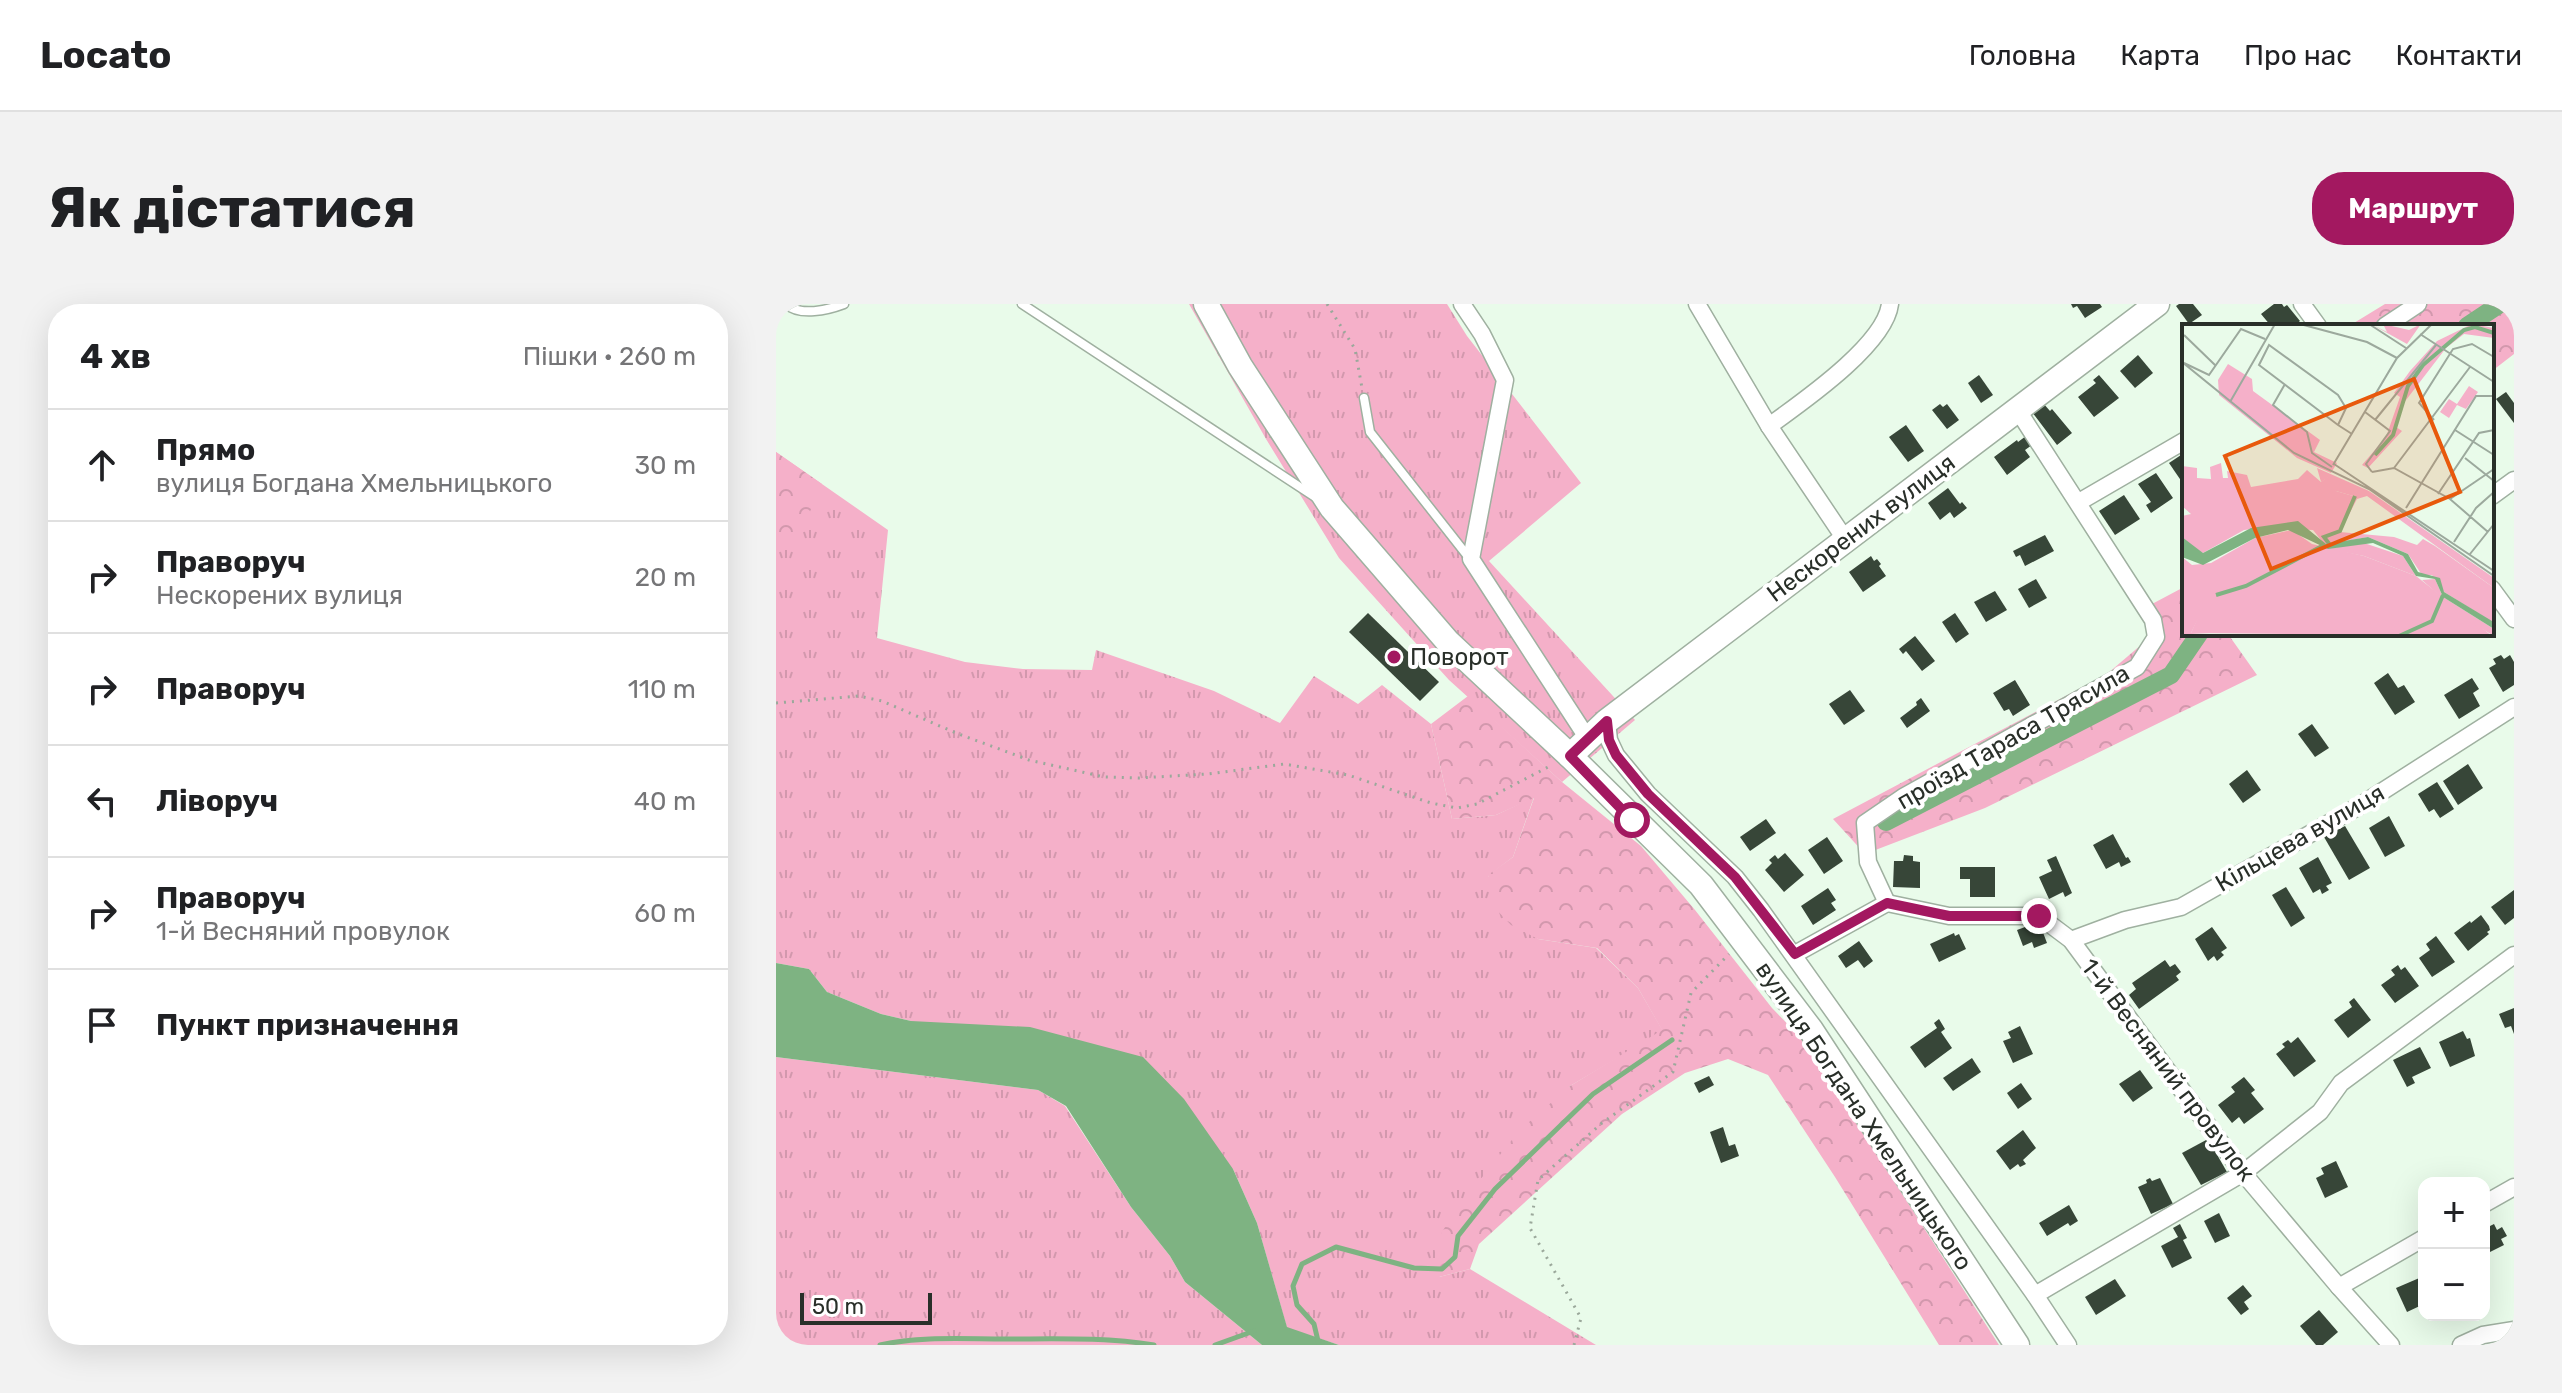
<!DOCTYPE html>
<html lang="uk">
<meta charset="utf-8">
<style>
body{margin:0;font-family:Rubik,sans-serif;background:#f2f2f2;color:#202124}
.controls{position:absolute;right:24px;bottom:24px;display:grid;overflow:hidden;border-radius:16px;box-shadow:0 8px 32px #0002}
.controls button{width:72px;height:72px;display:grid;place-items:center;padding:0;border:0;border-bottom:2px solid #e0e0e0;background:#fff;color:#202124;font:40px sans-serif}
.scale{position:absolute;left:24px;bottom:20px;width:132px;box-sizing:border-box;padding-left:8px;border:4px solid #292f29;border-top:0;font-size:22px;line-height:28px;white-space:nowrap;color:#292f29;-webkit-text-stroke:6px #fff;paint-order:stroke}
.stop{position:absolute;width:24px;height:24px;margin:-18px;border:6px solid #a31860;border-radius:50%;background:#fff}
.stop.end{background:#a31860;border-color:#fff;box-shadow:0 2px 8px #0008}
.list{margin:0;padding:0;list-style:none}
h2{display:flex;justify-content:space-between;align-items:center;height:104px;margin:0;padding:0 32px;font-size:34px}
h2 small{font-size:26px;font-weight:400;color:#757577}
.list li{display:grid;grid-template-columns:52px 1fr auto;gap:24px;align-items:center;box-sizing:border-box;height:112px;padding:0 32px;border-top:2px solid #e0e0e0}
.list b{display:block;font-size:30px;white-space:nowrap}
.list p{margin:0;font-size:26px;white-space:nowrap;color:#757577}
.list em{font-size:26px;font-style:normal;color:#757577}
.icon{flex:none;width:44px;height:44px;fill:none;stroke:currentColor;stroke-width:2;stroke-linecap:round;stroke-linejoin:round}
.map{position:relative;flex:none;width:1738px;height:1041px;overflow:hidden;border-radius:32px}
header{display:flex;align-items:center;gap:48px;box-sizing:border-box;height:112px;padding:0 40px;background:#fff;border-bottom:2px solid #e0e0e0}
header strong{font-size:38px}
nav{display:flex;gap:44px;margin-inline-start:auto;font-size:28px}
.intro{display:flex;align-items:center;justify-content:space-between;box-sizing:border-box;height:192px;padding:0 48px}
h1{margin:0;font-size:56px}
.button{padding:20px 36px;border-radius:32px;background:#a31860;color:#fff;font-size:28px;font-weight:700}
main{display:flex;gap:48px;padding:0 48px}
aside{flex:1;background:#fff;border-radius:32px;box-shadow:0 8px 32px #0002}
.map>svg:first-child{display:block}
.grass{fill:url(#grass-tufts)}
.forest{fill:url(#forest-crowns)}
.water{fill:#7eb382}
.lines{fill:none;stroke-linecap:round;stroke-linejoin:round}
.stream{stroke:#7eb382;stroke-width:5}
.canal{stroke:#7eb382;stroke-width:18}
.building{fill:#374638}
.lane-casing{stroke:#9fb0a0;stroke-width:11}
.street-casing{stroke:#9fb0a0;stroke-width:19}
.secondary-casing{stroke:#9fb0a0;stroke-width:27}
.path{stroke:#9ba89b;stroke-width:3;stroke-dasharray:2 6;stroke-linecap:butt}
.lane{stroke:#fff;stroke-width:8}
.street{stroke:#fff;stroke-width:16}
.secondary{stroke:#fff;stroke-width:24}
.route{stroke:#a31860;stroke-width:10}
.poi-dot{fill:#a31860;stroke:#fff;stroke-width:3}
.labels{text-anchor:middle;stroke-width:8;stroke-linejoin:round;paint-order:stroke}
.street-label{font-size:24px;fill:#292f29;stroke:#fff}
.poi-label{font-size:24px;fill:#292f29;stroke:#fff;text-anchor:start}
.inset-river{fill:none;stroke:#7eb382;stroke-width:4}
.inset-road{fill:none;stroke:#9ca99d;stroke-width:2}
.view{fill:#e8590c;fill-opacity:0.15;stroke:#e8590c;stroke-width:4}
.inset-edge{fill:none;stroke:#292f29;stroke-width:4}
</style>
<header>
<strong>Locato</strong>
<nav><a>Головна</a><a>Карта</a><a>Про нас</a><a>Контакти</a></nav>
</header>
<div class="intro"><h1>Як дістатися</h1><a class="button">Маршрут</a></div>
<main>
<aside>
<h2>4 хв<small>Пішки · 260 m</small></h2>
<ul class="list">
<li><svg class="icon" aria-label="ahead" viewBox="0 0 24 24"><path d="M12 20V5M6 11l6-6 6 6"/></svg><div><b>Прямо</b><p>вулиця Богдана Хмельницького</p></div><em>30 m</em></li>
<li><svg class="icon" aria-label="right" viewBox="0 0 24 24"><path d="M7 20v-9h11M14 6l5 5-5 5"/></svg><div><b>Праворуч</b><p>Нескорених вулиця</p></div><em>20 m</em></li>
<li><svg class="icon" aria-label="right" viewBox="0 0 24 24"><path d="M7 20v-9h11M14 6l5 5-5 5"/></svg><div><b>Праворуч</b></div><em>110 m</em></li>
<li><svg class="icon" aria-label="left" viewBox="0 0 24 24"><path d="M17 20v-9H6M10 6l-5 5 5 5"/></svg><div><b>Ліворуч</b></div><em>40 m</em></li>
<li><svg class="icon" aria-label="right" viewBox="0 0 24 24"><path d="M7 20v-9h11M14 6l5 5-5 5"/></svg><div><b>Праворуч</b><p>1-й Весняний провулок</p></div><em>60 m</em></li>
<li><svg class="icon" aria-label="arrive" viewBox="0 0 24 24"><path d="M6 21V4h12l-3 4 3 4H6"/></svg><div><b>Пункт призначення</b></div></li>
</ul>
</aside>
<div class="map">
<svg width="1738" height="1041" viewBox="0 0 1738 1041">
<defs>
<pattern id="grass-tufts" width="24" height="20" patternUnits="userSpaceOnUse" patternTransform="scale(2)"><rect width="24" height="20" fill="#f5b0c9"/><path d="M3 7l-1-3M5 7V3M7 7l1-3M15 17l-1-3M17 17v-4M19 17l1-3" fill="none" stroke="#d298ad"/></pattern>
<pattern id="forest-crowns" width="20" height="18" patternUnits="userSpaceOnUse" patternTransform="scale(2)"><rect width="20" height="18" fill="#f5b0c9"/><path d="M2 6a3 3 0 1 1 6 0M12 15a3 3 0 1 1 6 0" fill="none" stroke="#d298ad"/></pattern>
</defs>
<rect width="100%" height="100%" fill="#e9fbea"/>
<g class="grass">
<polygon points="413,0 671,0 691,32 805,179 713,257 859,416 786,478 673,376 563,254 490,135"/>
<polygon points="0,148 112,226 101,334 189,358 247,365 316,366 320,346 438,387 504,419 538,372 582,400 606,381 655,420 676,515 720,511 758,493 737,553 712,572 762,635 820,644 862,684 887,727 794,782 663,973 694,965 820,1041 563,1041 511,1024 481,919 457,865 135,717 105,710 51,688 33,665 0,659"/>
<polygon points="0,753 262,786 289,802 355,903 394,952 409,978 486,1041 0,1041"/>
</g>
<g class="forest">
<polygon points="1609,0 1738,0 1738,50 1716,67 1716,22 1573,22"/>
<polygon points="0,148 46,180 19,242 0,228"/>
<polygon points="1408,283 1408,330 1452,330 1481,371 1209,504 1089,550 1057,515 1331,370 1372,335 1376,300"/>
<polygon points="692,392 786,478 865,542 919,606 996,704 1028,737 1223,1041 1163,1041 1059,873 992,771 952,755 909,769 846,810 703,940 694,965 663,973 658,942 676,911 743,827 794,782 886,726 862,684 821,644 762,635 735,621 716,601 712,571 737,553 758,494 720,511 676,515 655,420"/>
</g>
<polygon class="water" points="0,659 33,665 51,688 105,710 135,717 254,723 367,753 408,795 457,865 481,919 511,1023 563,1041 486,1041 409,978 394,952 355,903 290,802 262,786 0,753"/>
<g class="lines">
<g class="stream">
<path d="M 104,1041 C 146,1032 186,1035 229,1035 C 279,1035 329,1033 378,1041"/>
<polyline points="439,1041 478,1027"/>
<polyline points="543,1041 538,1020 521,1001 517,982 526,960 560,943 638,964 666,965 679,953 682,932 719,885 817,790 896,736"/>
</g>
<g class="canal">
<polyline points="1691,22 1724,0"/>
<polyline points="1110,518 1395,371 1423,330"/>
</g>
</g>
<g class="building">
<polygon points="1295,0 1324,0 1326,3 1309,14 1301,2 1297,4"/>
<polygon points="1403,0 1417,0 1426,11 1413,20 1400,2"/>
<polygon points="1498,0 1506,0 1508,3 1511,1 1524,17 1518,22 1495,22 1485,10"/>
<polygon points="1362,51 1377,69 1359,84 1344,67"/>
<polygon points="1203,71 1217,91 1205,99 1192,79"/>
<polygon points="1323,71 1343,94 1318,113 1302,93 1320,79 1317,76"/>
<polygon points="1730,88 1738,99 1738,119 1720,95"/>
<polygon points="1267,99 1274,107 1276,105 1296,129 1281,141 1256,108"/>
<polygon points="1164,100 1167,103 1171,100 1183,116 1171,125 1156,106"/>
<polygon points="1130,121 1148,147 1132,158 1113,133"/>
<polygon points="1250,132 1256,141 1249,146 1254,153 1231,171 1218,153 1241,136 1242,138"/>
<polygon points="1408,149 1408,181 1393,159"/>
<polygon points="1380,169 1397,194 1375,209 1370,201 1375,198 1362,180"/>
<polygon points="1172,184 1184,200 1186,198 1191,204 1178,214 1174,208 1164,216 1152,199"/>
<polygon points="1348,191 1364,215 1339,231 1323,207"/>
<polygon points="1269,231 1278,247 1249,262 1244,251 1240,253 1237,247"/>
<polygon points="1095,252 1098,257 1101,255 1105,260 1103,262 1110,272 1087,288 1073,268"/>
<polygon points="1260,275 1271,294 1253,304 1242,285"/>
<polygon points="1219,287 1231,306 1210,318 1198,298"/>
<polygon points="592,309 663,378 644,397 573,328"/>
<polygon points="1179,309 1193,330 1180,339 1166,318"/>
<polygon points="1139,332 1159,357 1146,367 1130,347 1127,350 1123,345"/>
<polygon points="1725,351 1728,355 1734,351 1738,358 1738,381 1727,388 1713,364 1720,360 1717,355"/>
<polygon points="1612,369 1622,384 1628,381 1639,398 1619,411 1598,379"/>
<polygon points="1696,374 1703,385 1697,389 1704,402 1683,415 1668,391"/>
<polygon points="1239,376 1254,401 1237,412 1233,405 1228,407 1217,389"/>
<polygon points="1074,386 1089,407 1068,421 1053,400"/>
<polygon points="1145,394 1154,407 1131,424 1124,414 1141,401 1140,398"/>
<polygon points="1536,420 1553,444 1539,453 1522,430"/>
<polygon points="1692,460 1707,484 1682,501 1667,477"/>
<polygon points="1471,466 1485,486 1467,499 1453,480"/>
<polygon points="1661,478 1678,505 1664,514 1658,505 1653,508 1642,490"/>
<polygon points="1613,512 1629,542 1609,553 1593,524"/>
<polygon points="990,515 1000,529 974,547 964,533"/>
<polygon points="1569,522 1594,564 1573,576 1548,533"/>
<polygon points="1337,530 1350,554 1352,553 1355,558 1345,563 1343,558 1330,565 1317,541"/>
<polygon points="1051,533 1067,557 1048,570 1032,546"/>
<polygon points="1009,549 1028,571 1008,588 989,566 996,559 993,556 999,551 1002,555"/>
<polygon points="1128,551 1137,552 1137,557 1144,558 1144,584 1117,583 1118,557 1127,557"/>
<polygon points="1280,552 1296,589 1289,593 1287,588 1273,595 1263,573 1276,567 1271,556"/>
<polygon points="1542,553 1556,579 1550,582 1553,586 1546,590 1544,585 1537,589 1523,564"/>
<polygon points="1184,563 1219,563 1219,593 1194,593 1194,575 1184,575"/>
<polygon points="1510,583 1529,614 1515,623 1496,591"/>
<polygon points="1052,584 1060,596 1055,599 1060,606 1037,621 1025,602"/>
<polygon points="1738,586 1738,614 1729,621 1715,603"/>
<polygon points="1705,611 1713,622 1714,626 1711,628 1713,630 1692,647 1678,629 1694,617 1695,619"/>
<polygon points="1263,618 1271,639 1258,644 1256,638 1247,642 1241,626"/>
<polygon points="1436,623 1451,644 1445,648 1448,651 1441,657 1438,652 1432,657 1419,635"/>
<polygon points="1178,629 1179,632 1183,630 1190,645 1163,658 1154,640"/>
<polygon points="1660,632 1679,658 1656,673 1643,654 1654,646 1650,640"/>
<polygon points="1083,637 1097,657 1088,664 1082,656 1070,664 1062,652"/>
<polygon points="1389,656 1394,663 1399,660 1405,668 1400,672 1403,676 1363,705 1353,691 1360,685 1356,679"/>
<polygon points="1622,661 1625,666 1629,663 1643,682 1619,699 1605,681 1619,671 1615,666"/>
<polygon points="1578,694 1595,716 1572,734 1558,716 1576,703 1573,698"/>
<polygon points="1738,704 1738,730 1735,722 1729,724 1723,710"/>
<polygon points="1163,715 1169,725 1165,728 1176,744 1149,764 1134,743 1161,724 1158,719"/>
<polygon points="1244,722 1257,750 1237,759 1227,737 1235,734 1232,728"/>
<polygon points="1687,727 1691,735 1694,734 1699,752 1674,763 1663,738"/>
<polygon points="1522,733 1540,757 1518,773 1500,750 1509,743 1506,740 1512,736 1515,739"/>
<polygon points="1644,743 1655,764 1636,773 1639,779 1631,783 1617,756"/>
<polygon points="1196,754 1205,768 1177,787 1167,774"/>
<polygon points="1364,766 1377,784 1357,798 1343,780"/>
<polygon points="933,772 938,781 923,789 918,779"/>
<polygon points="1468,773 1479,786 1475,789 1488,805 1468,820 1463,813 1456,819 1442,801 1459,788 1455,783"/>
<polygon points="1245,779 1256,795 1242,805 1231,789"/>
<polygon points="947,823 953,842 959,840 963,852 945,859 934,828"/>
<polygon points="1247,826 1260,844 1247,856 1250,860 1244,863 1242,860 1234,866 1220,847"/>
<polygon points="1432,835 1451,868 1425,881 1406,849"/>
<polygon points="1560,857 1572,883 1549,894 1540,874 1548,870 1545,864"/>
<polygon points="1374,874 1376,877 1384,874 1397,900 1375,910 1362,883 1371,879 1370,876"/>
<polygon points="1293,901 1302,917 1294,922 1292,919 1271,932 1263,919"/>
<polygon points="1443,909 1454,932 1439,939 1428,917"/>
<polygon points="1404,920 1411,934 1407,936 1416,954 1396,964 1385,942 1402,933 1397,924"/>
<polygon points="1718,920 1721,926 1726,923 1731,932 1725,935 1728,941 1708,951 1708,925"/>
<polygon points="1648,972 1648,1000 1631,1008 1620,984"/>
<polygon points="1339,975 1350,992 1320,1011 1309,993"/>
<polygon points="1467,981 1476,992 1468,998 1473,1005 1465,1011 1451,994"/>
<polygon points="1543,1006 1562,1028 1547,1041 1540,1041 1524,1022"/>
</g>
<g class="lines">
<g class="lane-casing">
<g id="lane">
<path d="M 10,0 C 24,13 52,6 68,0"/>
<polyline points="246,0 539,193"/>
<polyline points="588,94 594,128 694,255"/>
</g>
</g>
<g class="street-casing">
<g id="street">
<polyline points="686,0 706,30 729,76 695,255 812,435"/>
<polyline points="921,0 993,122 1069,235"/>
<polyline points="1526,0 1542,22"/>
<polyline points="1609,22 1642,0"/>
<path d="M 993,122 C 1026,98 1109,41 1114,0"/>
<polyline points="1716,192 1738,176"/>
<polyline points="1303,198 1408,137"/>
<polyline points="1716,285 1738,315"/>
<polyline points="831,417 833,436 840,451 872,490 959,573 985,606 1259,991 1292,1041"/>
<polyline points="1111,599 1173,612 1263,612 1295,636 1467,869 1563,983 1615,1041"/>
<polyline points="1111,599 1092,558 1089,519 1127,493 1361,363 1380,333 1377,316 1241,105"/>
<polyline points="1295,636 1349,616 1405,603 1585,501 1738,403"/>
<polyline points="1019,650 1111,599"/>
<polyline points="1708,900 1738,883"/>
<polyline points="1563,983 1648,934"/>
<polyline points="1259,991 1467,869 1544,808 1565,779 1738,651"/>
<polyline points="1685,1041 1707,1031 1738,1026"/>
</g>
</g>
<g class="secondary-casing">
<g id="secondary">
<polyline points="430,0 464,62 556,204 672,338 794,452 925,581 1035,726 1241,1041"/>
<polyline points="794,452 831,417 1381,0"/>
</g>
</g>
<g class="path">
<polyline points="551,0 579,45 586,84"/>
<polyline points="0,399 83,392 106,397 180,429 253,456 328,473 362,474 432,470 508,460 572,471 655,499 681,504 701,500 776,461"/>
<polyline points="798,1041 805,1014 754,924 762,876 826,819 897,768 915,689 953,650"/>
</g>
<use href="#lane" class="lane"/>
<use href="#street" class="street"/>
<use href="#secondary" class="secondary"/>
</g>
<g class="lines">
<polyline class="route" points="856,516 794,452 831,417 833,436 840,451 872,490 959,573 1019,650 1111,599 1173,612 1263,612"/>
</g>
<circle class="poi-dot" cx="618" cy="353" r="8"/>
<g class="labels">
<g class="street-label">
<text transform="translate(1085 224) rotate(-37)" y="8">Нескорених вулиця</text>
<text transform="translate(1237 433) rotate(-30)" y="8">проїзд Тараса Трясила</text>
<text transform="translate(1524 534) rotate(-30)" y="8">Кільцева вулиця</text>
<text transform="translate(1392 766) rotate(53)" y="8">1-й Весняний провулок</text>
<text transform="translate(1088 812) rotate(56)" y="8">вулиця Богдана Хмельницького</text>
</g>
<g class="poi-label">
<text x="634" y="361">Поворот</text>
</g>
</g>
<g transform="translate(1406 20)">
<rect width="312" height="312" fill="#e9fbea"/>
<path d="M 46,40 L 70,55 L 71,67 L 138,116 L 132,128 L 155,139 L 149,149 L 115,134 L 37,71 L 36,56 ZM 287,62 L 296,68 L 284,85 L 275,81 L 267,94 L 258,88 L 267,75 L 275,80 ZM 39,139 L 41,154 L 46,154 L 45,147 L 65,151 L 69,163 L 116,155 L 125,146 L 139,158 L 147,152 L 154,167 L 171,172 L 158,208 L 212,213 L 235,221 L 241,215 L 253,222 L 312,264 L 312,299 L 262,268 L 250,251 L 240,251 L 226,230 L 186,213 L 143,221 L 131,206 L 79,204 L 62,206 L 21,229 L 8,224 L 0,213 L 0,192 L 9,190 L 0,182 L 0,142 L 15,144 L 15,154 L 29,155 L 28,143 ZM 110,206 L 130,220 L 182,232 L 234,252 L 310,312 L 9,309 L 18,289 L 0,289 L 0,233 L 10,241 L 29,239 L 73,214 Z" fill="#f5b0c9"/>
<path d="M 189,0 L 205,8 L 201,0 L 227,6 L 239,0 L 225,20 ZM 290,0 L 312,4 L 312,14 L 282,10 L 264,24 L 221,80 L 214,103 L 220,107 L 186,144 L 180,141 L 204,113 L 218,73 L 212,69 L 228,47 L 255,17 ZM 135,144 L 187,167 L 312,254 L 312,264 L 185,172 L 175,175 L 158,208 L 160,189 L 171,172 L 147,165 L 147,153 L 139,158 ZM 11,155 L 29,155 L 14,180 L 0,172 L 0,162 ZM 0,289 L 19,289 L 9,309 L 64,312 L 0,312 Z" fill="#f5b0c9"/>
<path d="M 179,218 L 221,232 L 234,252 L 182,232 L 146,225 ZM 253,255 L 261,273 L 312,305 L 312,312 L 285,296 L 240,256 Z" fill="#f5b0c9"/>
<path d="M 116,197 L 144,220 L 186,213 L 226,230 L 236,248 L 258,254 L 262,268 L 310,297 L 312,305 L 261,273 L 253,255 L 234,252 L 221,232 L 191,219 L 146,225 L 106,206 L 73,214 L 21,241 L 0,233 L 0,213 L 21,229 L 69,204 Z" fill="#7eb382"/>
<path class="inset-river" d="M 193,131 L 211,111 L 226,62 L 241,41 L 282,6 L 293,3 L 312,9M 148,221 L 142,213 L 158,207 L 173,172M 34,271 L 64,262 L 140,222M 217,312 L 250,297 L 261,271"/>
<path class="inset-road" d="M 118,0 L 185,18 L 215,34M 187,0 L 224,24M 238,10 L 312,58M 2,11 L 33,41M 0,38 L 112,129 L 187,165 L 312,252M 2,39 L 27,51 L 59,5 L 83,15M 103,60 L 91,81 L 125,108 L 130,129 L 150,143M 48,78 L 93,0M 183,88 L 208,107 L 184,140 L 190,148M 193,96 L 254,21M 252,96 L 237,79 L 271,25 L 290,20 L 312,33M 156,101 L 164,84 L 156,71 L 87,21 L 77,41 L 156,101 L 170,110M 273,106 L 312,131M 283,134 L 312,157M 152,140 L 312,247M 151,141 L 215,34 L 250,0M 212,144 L 288,43M 190,148 L 212,144 L 268,175 L 306,208M 256,170 L 297,109 L 312,106M 268,175 L 312,145M 224,184 L 294,72 L 312,72M 272,218 L 294,184 L 312,168M 288,230 L 312,200"/>
<path class="view" d="M 232,55 L 278,168 L 89,245 L 43,132 Z"/>
<rect width="312" height="312" class="inset-edge"/>
</g>
</svg>
<div class="controls">
<button>+</button>
<button>−</button>
</div>
<div class="scale">50 m</div>
<div class="stop" style="left:856px;top:516px"></div>
<div class="stop end" style="left:1263px;top:612px"></div>
</div>
</main>
